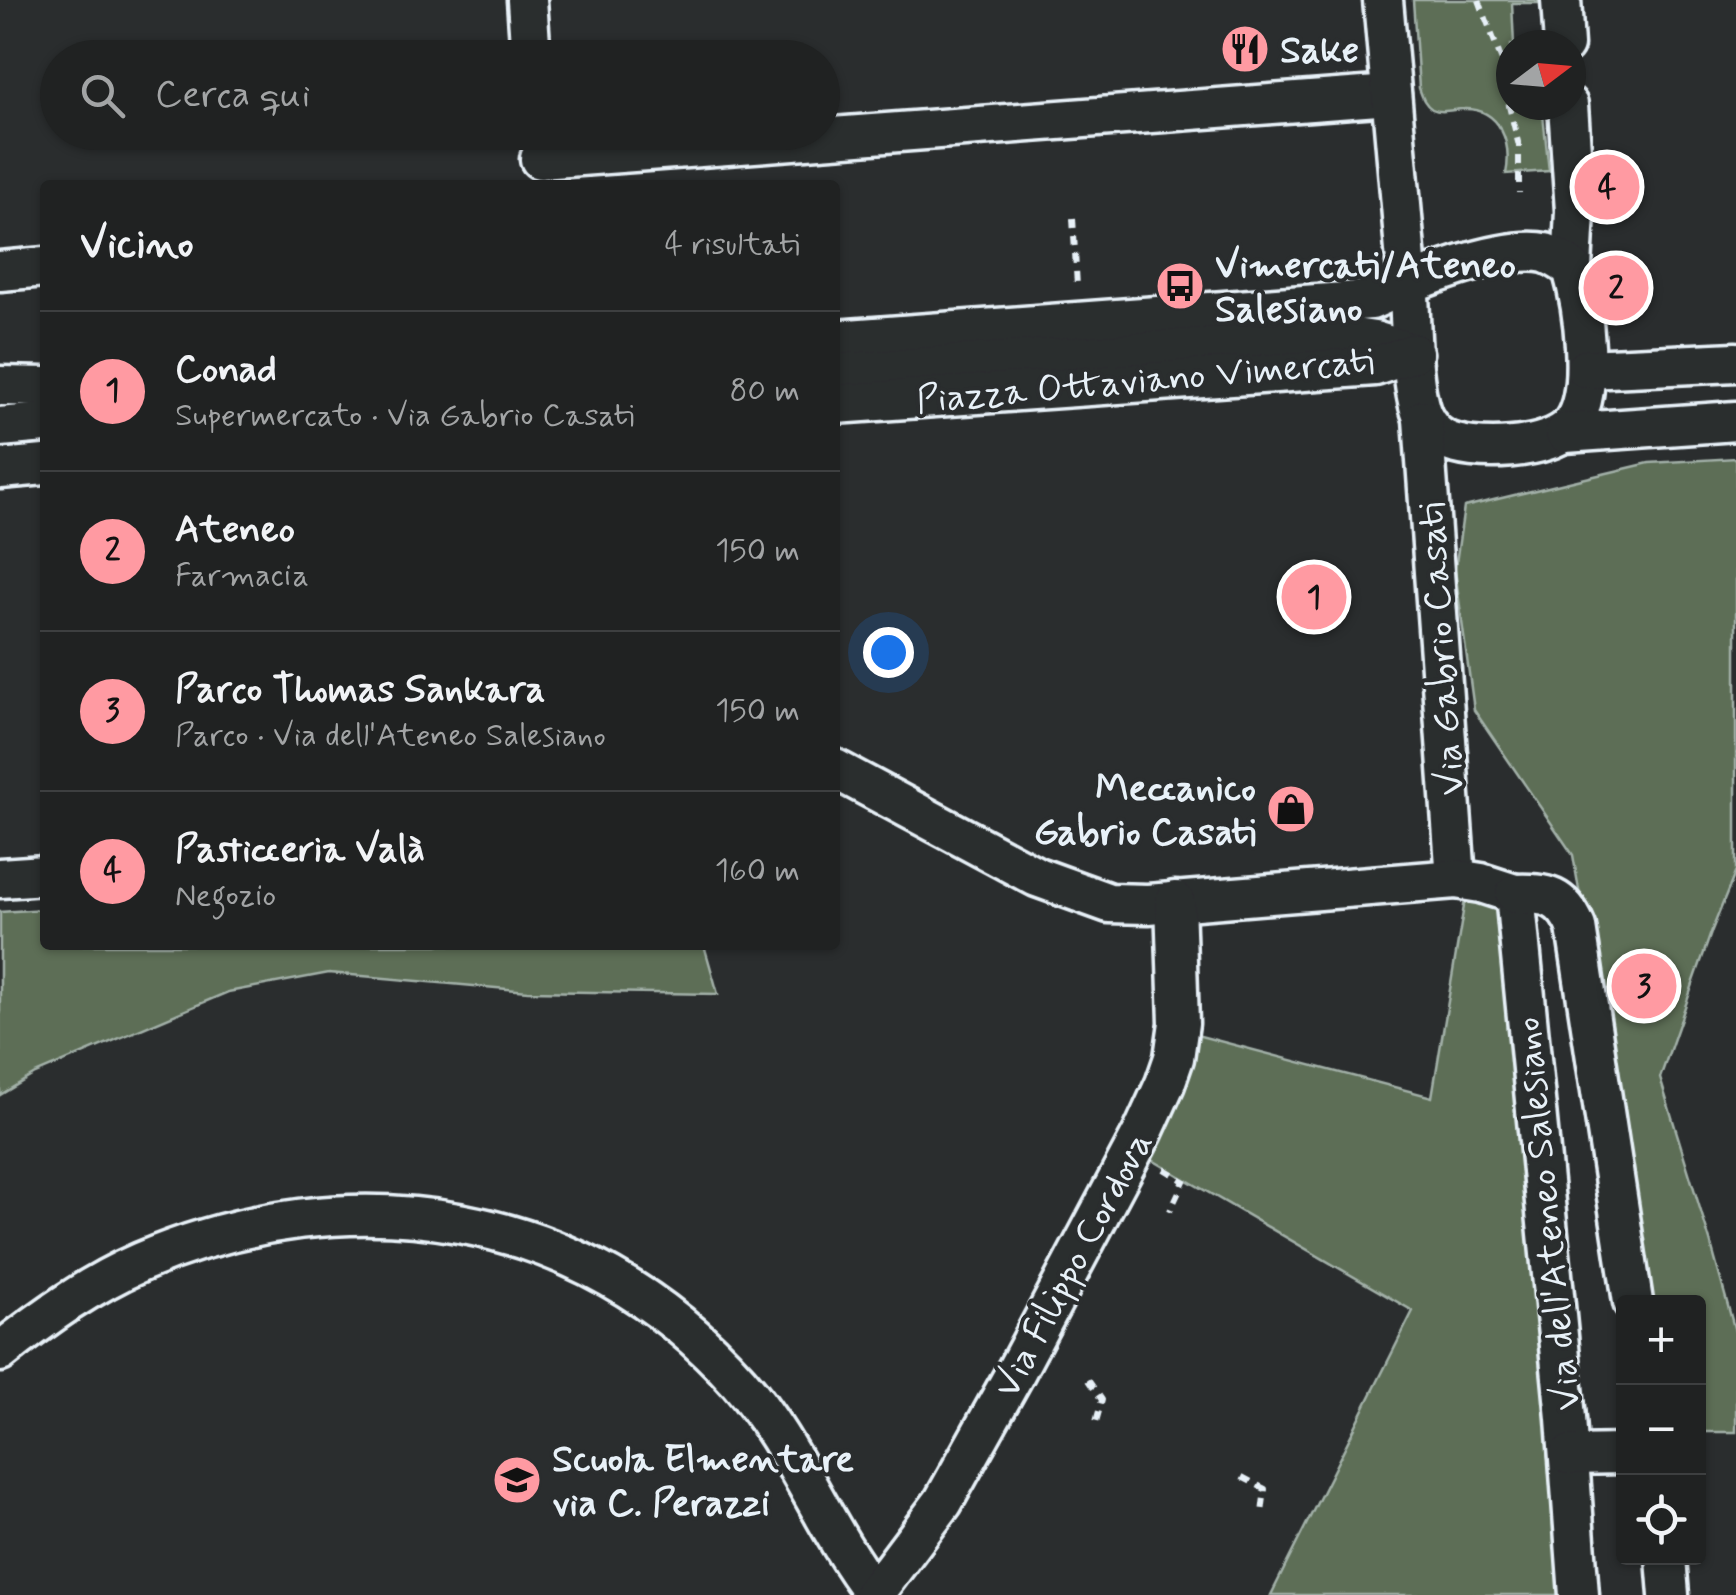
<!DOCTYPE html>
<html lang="it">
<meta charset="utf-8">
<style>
body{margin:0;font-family:Mynerve,sans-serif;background:#2d2f2f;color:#f1f3f6}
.controls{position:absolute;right:30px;bottom:30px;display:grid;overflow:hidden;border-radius:10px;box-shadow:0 2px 8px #0004}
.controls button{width:90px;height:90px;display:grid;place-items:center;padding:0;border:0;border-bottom:2px solid #3d3f40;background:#202222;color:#f1f3f6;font:50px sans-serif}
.compass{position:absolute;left:1496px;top:30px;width:90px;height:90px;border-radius:50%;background:#202222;box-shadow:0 2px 8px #0004;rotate:74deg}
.you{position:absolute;left:888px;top:652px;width:35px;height:35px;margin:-25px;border:8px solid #fff;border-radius:50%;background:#1a73e8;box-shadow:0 0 0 15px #1a73e833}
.badge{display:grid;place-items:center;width:65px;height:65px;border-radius:50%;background:#ff9aa2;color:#111;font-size:32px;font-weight:700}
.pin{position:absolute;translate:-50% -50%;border:5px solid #fff;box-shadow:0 2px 10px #0006}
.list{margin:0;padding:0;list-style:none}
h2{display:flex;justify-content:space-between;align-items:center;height:130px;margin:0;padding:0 40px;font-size:42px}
h2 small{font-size:32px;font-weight:400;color:#a2a4a5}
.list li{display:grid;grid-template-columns:65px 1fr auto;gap:30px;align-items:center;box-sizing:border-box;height:160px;padding:0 40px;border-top:2px solid #3d3f40}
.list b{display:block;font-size:38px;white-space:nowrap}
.list p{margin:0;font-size:32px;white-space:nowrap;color:#a2a4a5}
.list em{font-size:32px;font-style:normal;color:#a2a4a5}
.icon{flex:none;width:55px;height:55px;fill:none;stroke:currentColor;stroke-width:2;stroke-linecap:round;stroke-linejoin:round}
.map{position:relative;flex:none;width:1736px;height:1595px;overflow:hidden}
.search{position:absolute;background:#202222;box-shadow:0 2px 8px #0004;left:40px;top:40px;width:800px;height:110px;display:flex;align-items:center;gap:25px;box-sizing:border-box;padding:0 35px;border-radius:55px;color:#a2a4a5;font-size:38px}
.panel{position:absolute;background:#202222;box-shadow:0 2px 8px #0004;left:40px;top:180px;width:800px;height:770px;border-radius:10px}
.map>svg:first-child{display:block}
.green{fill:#5d6e57;stroke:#a2b0a8;stroke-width:2.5}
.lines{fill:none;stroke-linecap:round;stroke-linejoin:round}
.minor-casing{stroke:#e8f1f8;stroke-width:45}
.path{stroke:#e8f1f8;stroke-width:6;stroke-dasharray:10 8;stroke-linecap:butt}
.minor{stroke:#2a2d2e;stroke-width:38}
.labels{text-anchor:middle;stroke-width:8;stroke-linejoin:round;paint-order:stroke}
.poi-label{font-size:38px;font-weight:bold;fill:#e8f1f8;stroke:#2a2d2e;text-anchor:start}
.street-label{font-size:38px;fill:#e8f1f8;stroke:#2a2d2e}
</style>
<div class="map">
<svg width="1736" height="1595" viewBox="0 0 1736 1595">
<rect width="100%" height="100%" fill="#2a2d2e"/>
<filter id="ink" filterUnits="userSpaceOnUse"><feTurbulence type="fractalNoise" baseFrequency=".01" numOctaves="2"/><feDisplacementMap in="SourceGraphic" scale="20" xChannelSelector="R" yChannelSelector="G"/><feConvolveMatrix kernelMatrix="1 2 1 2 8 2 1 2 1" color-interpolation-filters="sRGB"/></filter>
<g filter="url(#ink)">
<g class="green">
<path d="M 1413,0 L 1538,0 L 1538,3 L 1512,3 L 1514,45 L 1511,45 L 1511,105 L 1542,105 L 1549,171 L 1506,174 C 1512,144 1501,108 1464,109 C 1454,109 1442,114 1432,109 C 1424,104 1422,96 1419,88 Z"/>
<polygon points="1736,458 1736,871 1712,930 1660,1078 1710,1241 1736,1335 1736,1432 1699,1432 1698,1302 1650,1302 1573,855 1474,710 1455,570 1464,507 1649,463"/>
<polygon points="1467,888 1507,899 1564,1595 1271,1595 1413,1311 1142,1154 1189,1033 1432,1097"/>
<polygon points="45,909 45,945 704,945 718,994 528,991 329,973 228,992 35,1074 0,1095 0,912"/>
</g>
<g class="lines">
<g class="minor-casing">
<g id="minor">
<polyline points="527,0 531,58"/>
<polyline points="1561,0 1564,45"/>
<polyline points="1568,105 1575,211 1572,268"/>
<polyline points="540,159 1391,95"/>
<polyline points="0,271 45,267"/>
<path d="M 835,340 L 1371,300 C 1410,282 1504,244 1545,253 C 1555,256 1564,263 1572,268 C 1583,306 1596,391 1572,424 C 1553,451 1470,454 1443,439 C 1434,434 1427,425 1423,417 C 1411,391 1411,326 1409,296 C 1401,197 1391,99 1383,0"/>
<polyline points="1586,369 1736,362"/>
<polyline points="835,373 1348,337 1374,341 1413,353"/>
<polyline points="0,386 45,387"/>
<polyline points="835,404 1375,366 1413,353"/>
<polyline points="1423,419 1456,879"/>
<polyline points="0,427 45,423"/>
<polyline points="1565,433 1736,421"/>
<polyline points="0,469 45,465"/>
<polyline points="835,769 1037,877 1109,903 1148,904 1456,879 1481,883 1515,894 1566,1418 1579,1595"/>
<polyline points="0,878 45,875"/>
<path d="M 1515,894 C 1547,893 1563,896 1576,927 L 1633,1302"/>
<path d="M 0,1352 C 43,1318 90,1284 141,1262 C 350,1173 585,1208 739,1382 C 794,1445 823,1527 874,1593"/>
<polyline points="1569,1455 1624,1454"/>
<polyline points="1666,1558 1669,1595"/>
<polyline points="873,1595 943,1502 1015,1373 1143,1132 1165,1084 1174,1058 1179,1023 1175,901"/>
</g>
</g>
<g class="path">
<polyline points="1479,0 1503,64 1509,106 1519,146 1519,193"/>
<polyline points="1073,218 1077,286"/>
<polyline points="1164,1169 1184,1181 1170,1211"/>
<polyline points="1088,1380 1102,1400 1096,1422"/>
<polyline points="1242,1477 1265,1489 1262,1513"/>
</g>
<use href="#minor" class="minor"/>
</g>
</g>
<defs>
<g id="restaurant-disc" transform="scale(2.5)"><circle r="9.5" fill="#ff9aa2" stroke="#2a2d2e"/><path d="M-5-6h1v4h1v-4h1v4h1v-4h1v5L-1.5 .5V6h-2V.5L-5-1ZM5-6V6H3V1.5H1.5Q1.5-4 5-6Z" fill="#111"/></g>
<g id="bus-disc" transform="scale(2.5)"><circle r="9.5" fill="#ff9aa2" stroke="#2a2d2e"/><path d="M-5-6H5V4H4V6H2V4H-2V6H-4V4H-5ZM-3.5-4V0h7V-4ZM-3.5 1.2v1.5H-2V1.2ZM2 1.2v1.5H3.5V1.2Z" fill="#111"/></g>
<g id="shop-disc" transform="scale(2.5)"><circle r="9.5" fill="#ff9aa2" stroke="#2a2d2e"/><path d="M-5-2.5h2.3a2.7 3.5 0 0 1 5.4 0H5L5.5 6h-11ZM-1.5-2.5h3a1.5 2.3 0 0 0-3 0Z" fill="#111"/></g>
<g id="school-disc" transform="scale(2.5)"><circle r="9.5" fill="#ff9aa2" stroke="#2a2d2e"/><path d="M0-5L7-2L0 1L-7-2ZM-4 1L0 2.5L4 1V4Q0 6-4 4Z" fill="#111"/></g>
</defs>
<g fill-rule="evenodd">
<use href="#restaurant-disc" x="1245" y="49"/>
<use href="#bus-disc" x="1180" y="286"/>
<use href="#shop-disc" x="1291" y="809"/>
<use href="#school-disc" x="517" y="1480"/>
</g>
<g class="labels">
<g class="poi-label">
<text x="1280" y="62">Sake</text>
<text x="1215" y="277">Vimercati/Ateneo<tspan x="1215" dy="44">Salesiano</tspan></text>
<text x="1256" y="800" text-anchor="end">Meccanico<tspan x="1256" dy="44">Gabrio Casati</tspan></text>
<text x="552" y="1471">Scuola Elmentare<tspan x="552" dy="44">via C. Perazzi</tspan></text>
</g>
<g class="street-label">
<text transform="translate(1145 379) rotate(-5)" y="13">Piazza Ottaviano Vimercati</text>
<text transform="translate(1440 649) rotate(-94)" y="13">Via Gabrio Casati</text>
<text transform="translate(1546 1214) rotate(-96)" y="13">Via dell'Ateneo Salesiano</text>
<text transform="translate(1072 1264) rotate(-62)" y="13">Via Filippo Cordova</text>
</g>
</g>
</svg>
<div class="controls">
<button>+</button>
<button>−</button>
<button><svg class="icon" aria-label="locate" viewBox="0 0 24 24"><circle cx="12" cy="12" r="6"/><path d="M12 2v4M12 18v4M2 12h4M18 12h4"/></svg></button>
</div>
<svg class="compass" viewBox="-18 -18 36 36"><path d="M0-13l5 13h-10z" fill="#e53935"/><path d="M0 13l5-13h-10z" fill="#a2a4a5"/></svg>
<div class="you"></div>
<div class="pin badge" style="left:1314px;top:597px">1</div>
<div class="pin badge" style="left:1616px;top:288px">2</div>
<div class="pin badge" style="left:1644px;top:986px">3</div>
<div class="pin badge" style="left:1607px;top:187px">4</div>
<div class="search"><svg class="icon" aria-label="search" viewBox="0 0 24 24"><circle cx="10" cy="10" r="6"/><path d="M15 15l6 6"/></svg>Cerca qui</div>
<section class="panel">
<h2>Vicino<small>4 risultati</small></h2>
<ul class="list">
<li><span class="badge">1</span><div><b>Conad</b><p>Supermercato · Via Gabrio Casati</p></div><em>80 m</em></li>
<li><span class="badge">2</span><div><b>Ateneo</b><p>Farmacia</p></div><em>150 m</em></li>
<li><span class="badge">3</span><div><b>Parco Thomas Sankara</b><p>Parco · Via dell'Ateneo Salesiano</p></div><em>150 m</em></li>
<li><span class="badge">4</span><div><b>Pasticceria Valà</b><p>Negozio</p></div><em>160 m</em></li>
</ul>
</section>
</div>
